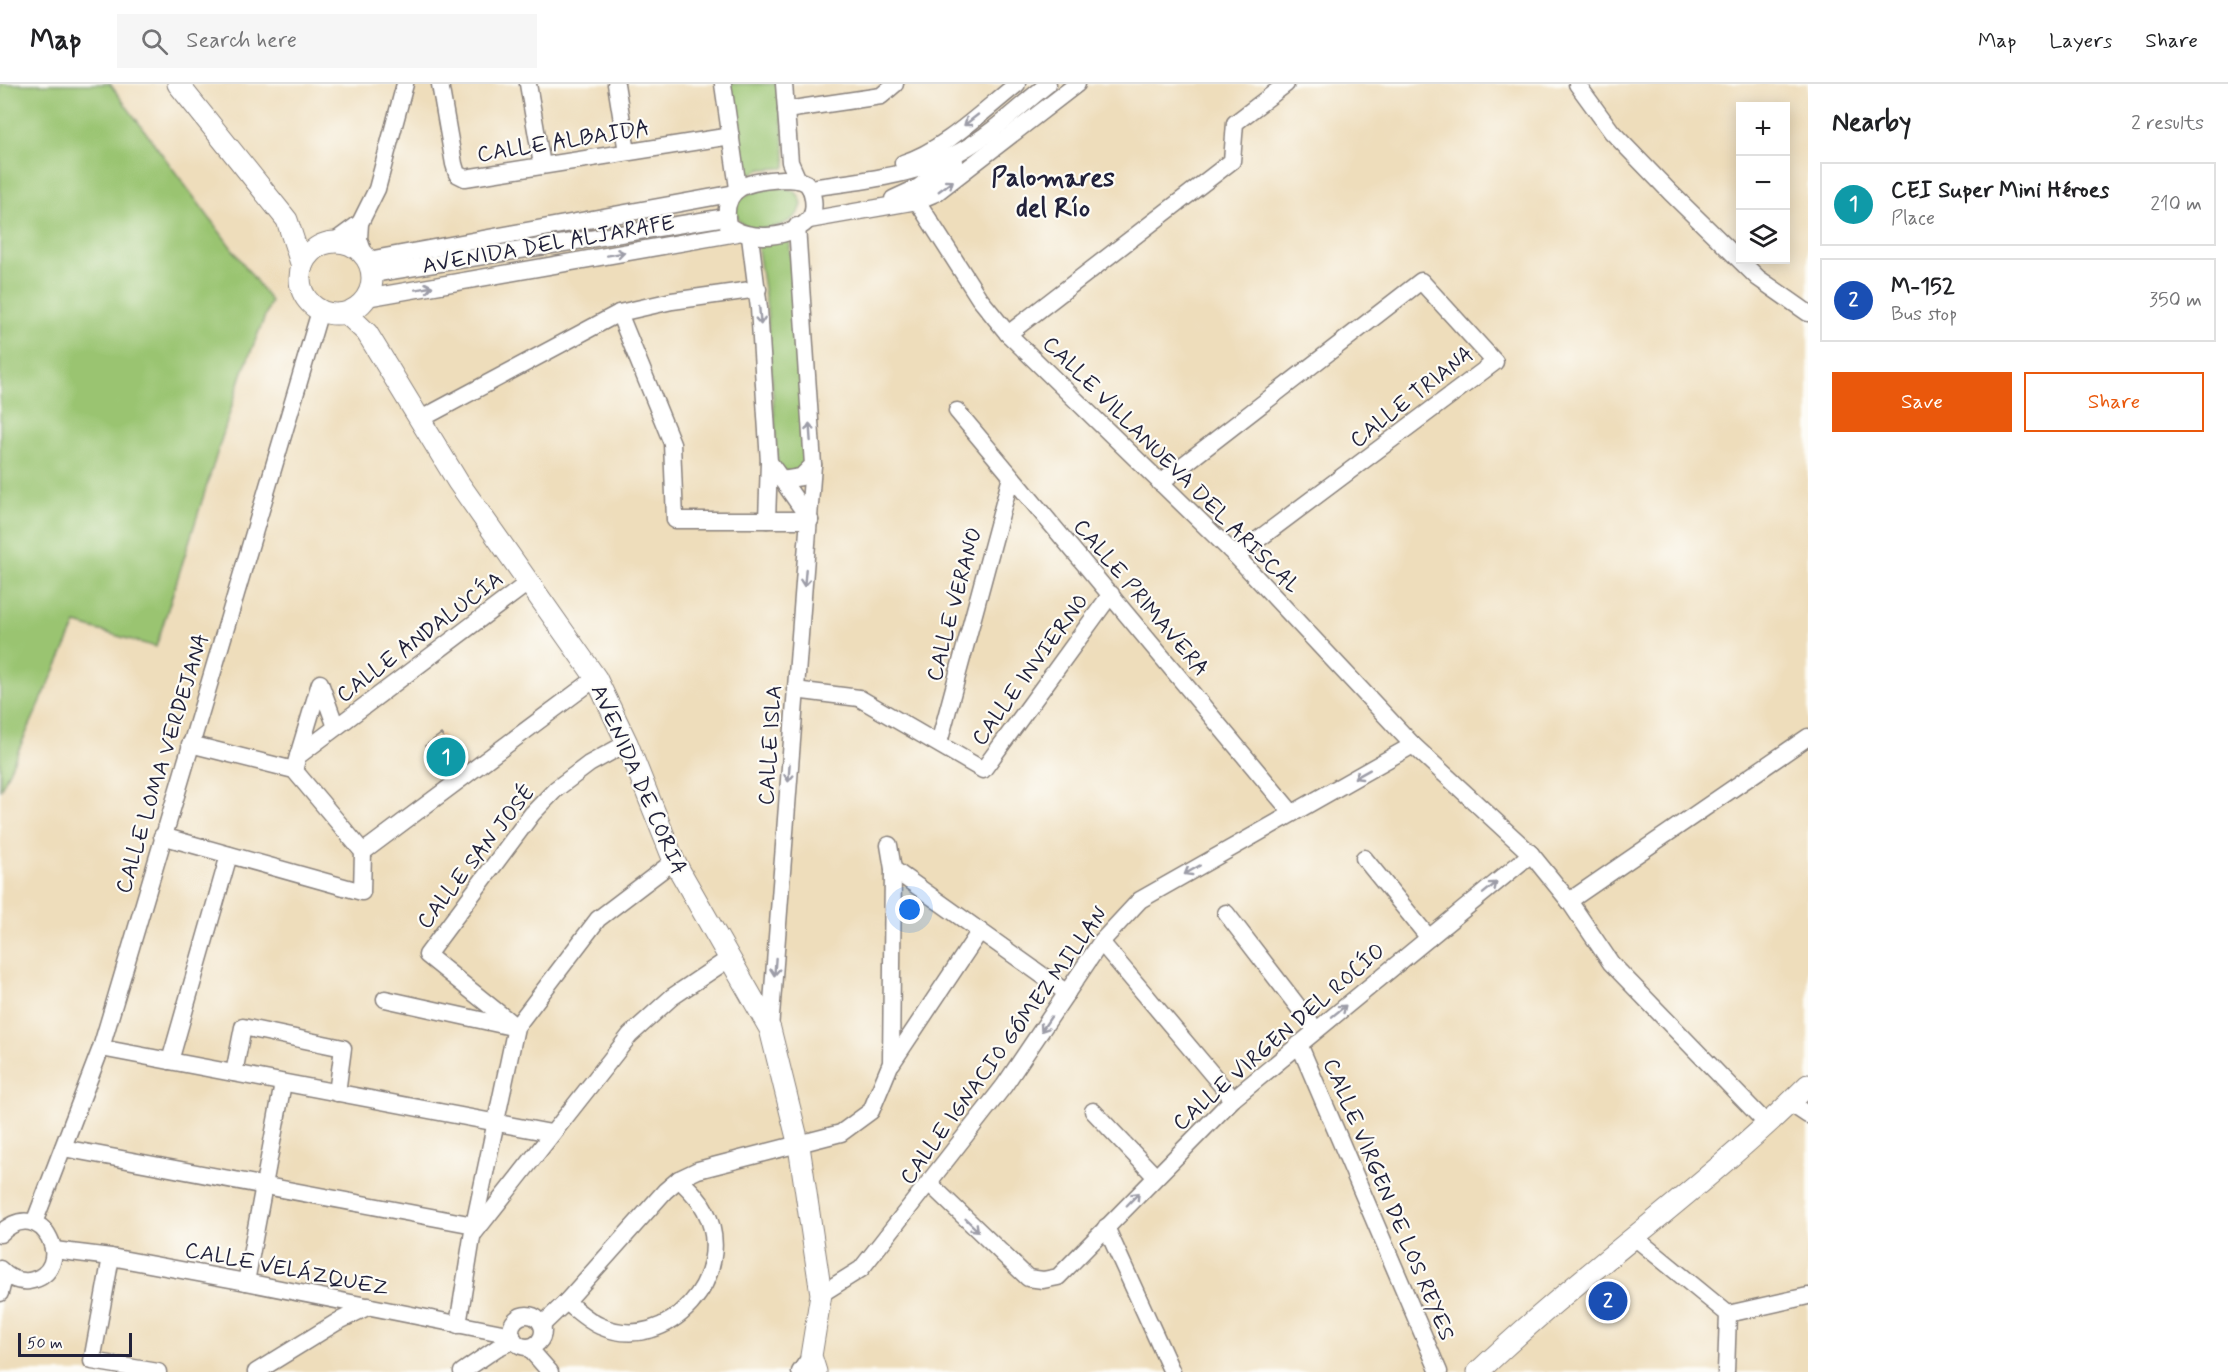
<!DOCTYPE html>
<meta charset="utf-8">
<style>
body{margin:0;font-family:Mynerve,sans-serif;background:#f6f6f6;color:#202124}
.controls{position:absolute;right:18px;top:18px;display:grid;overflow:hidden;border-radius:0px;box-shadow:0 3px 15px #0003}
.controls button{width:54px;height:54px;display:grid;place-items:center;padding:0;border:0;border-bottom:2px solid #e0e0e0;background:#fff;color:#202124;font:30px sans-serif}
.scale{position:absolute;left:18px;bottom:15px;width:114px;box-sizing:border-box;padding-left:6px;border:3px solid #22223b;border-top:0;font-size:16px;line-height:21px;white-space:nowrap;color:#22223b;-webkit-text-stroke:4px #fdfcf7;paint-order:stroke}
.you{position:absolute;left:910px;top:826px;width:21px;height:21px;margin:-15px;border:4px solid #fff;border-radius:50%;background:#1a73e8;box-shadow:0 0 0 9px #1a73e833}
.badge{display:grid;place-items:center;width:39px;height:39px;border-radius:50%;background:#ea580c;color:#fff;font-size:20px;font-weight:700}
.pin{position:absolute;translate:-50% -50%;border:3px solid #fff;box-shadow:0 2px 6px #0006}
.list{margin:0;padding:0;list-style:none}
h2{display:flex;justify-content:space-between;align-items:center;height:78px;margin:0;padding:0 24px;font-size:26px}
h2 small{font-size:20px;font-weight:400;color:#757577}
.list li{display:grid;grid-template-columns:39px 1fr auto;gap:18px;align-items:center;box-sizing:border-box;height:84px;margin:0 12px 12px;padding:0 12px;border:2px solid #e0e0e0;border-radius:0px}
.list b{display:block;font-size:22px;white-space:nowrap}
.list p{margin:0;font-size:20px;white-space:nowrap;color:#757577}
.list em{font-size:20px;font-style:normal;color:#757577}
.actions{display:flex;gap:12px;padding:18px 24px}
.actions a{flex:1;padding:14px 0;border:2px solid #ea580c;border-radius:0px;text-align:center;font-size:21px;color:#ea580c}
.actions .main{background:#ea580c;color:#fff}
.icon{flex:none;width:33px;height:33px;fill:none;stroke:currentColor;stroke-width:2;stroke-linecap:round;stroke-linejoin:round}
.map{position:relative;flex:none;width:1808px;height:1288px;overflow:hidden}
header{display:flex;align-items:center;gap:36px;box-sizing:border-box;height:84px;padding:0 30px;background:#fff;border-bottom:2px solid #e0e0e0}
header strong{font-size:28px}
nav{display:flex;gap:33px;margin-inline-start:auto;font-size:21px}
.search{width:420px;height:54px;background:#f6f6f6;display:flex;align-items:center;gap:15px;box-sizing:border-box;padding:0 21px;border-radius:0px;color:#757577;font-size:22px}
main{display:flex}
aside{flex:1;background:#fff}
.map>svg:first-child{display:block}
.green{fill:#9ac471;stroke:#5e7356;stroke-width:1.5}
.building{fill:#e8ab6d}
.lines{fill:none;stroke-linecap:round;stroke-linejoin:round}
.minor-casing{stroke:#88807b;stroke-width:19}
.major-casing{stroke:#88807b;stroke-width:23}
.minor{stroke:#fff;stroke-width:16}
.major{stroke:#fff;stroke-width:21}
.oneway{stroke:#9c9ca7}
.labels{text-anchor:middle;stroke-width:4.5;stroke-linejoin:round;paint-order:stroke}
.street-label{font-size:22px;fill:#22223b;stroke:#fdfcf7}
.quarter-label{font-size:26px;font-weight:bold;fill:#22223b;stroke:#fdfcf7}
</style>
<header>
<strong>Map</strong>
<div class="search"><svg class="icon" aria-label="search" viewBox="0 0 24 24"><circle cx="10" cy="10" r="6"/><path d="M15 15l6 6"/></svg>Search here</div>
<nav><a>Map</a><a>Layers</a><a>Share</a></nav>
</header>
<main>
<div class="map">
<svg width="1808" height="1288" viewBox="0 0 1808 1288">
<rect width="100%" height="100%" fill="#fdfcf7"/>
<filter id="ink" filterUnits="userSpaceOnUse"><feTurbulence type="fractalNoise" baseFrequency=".0167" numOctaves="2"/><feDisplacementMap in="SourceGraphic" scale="12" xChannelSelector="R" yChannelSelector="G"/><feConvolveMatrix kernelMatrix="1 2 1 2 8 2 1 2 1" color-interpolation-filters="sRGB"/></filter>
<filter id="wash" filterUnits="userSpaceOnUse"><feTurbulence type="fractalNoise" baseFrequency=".008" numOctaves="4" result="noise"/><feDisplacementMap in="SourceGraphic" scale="24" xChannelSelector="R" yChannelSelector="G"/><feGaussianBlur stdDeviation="1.35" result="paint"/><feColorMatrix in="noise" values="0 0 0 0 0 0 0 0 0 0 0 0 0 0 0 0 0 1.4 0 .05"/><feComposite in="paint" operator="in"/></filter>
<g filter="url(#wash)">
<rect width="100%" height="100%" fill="#edb"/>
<g class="green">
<polygon points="0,0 110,0 271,217 242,290 156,563 76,540 0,707"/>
<polygon points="730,0 779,0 786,82 784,84 762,85 748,91 743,89"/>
<path d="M 777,103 C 790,104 799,106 802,120 C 799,140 763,150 746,142 C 741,140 738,137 737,132 C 730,109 761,106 777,103 Z"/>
<polygon points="789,151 806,375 801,384 789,390 778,381 777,374 767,225 757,159"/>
</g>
<g id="blocks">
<polygon class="building" points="441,650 467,684 451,696 425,662"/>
</g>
</g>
<g filter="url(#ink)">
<use href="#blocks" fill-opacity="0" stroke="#88807b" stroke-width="1.5"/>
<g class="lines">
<g class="minor-casing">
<g id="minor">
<polyline points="440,0 454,80 457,90 465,94 731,52"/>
<polyline points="528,0 542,81"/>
<polyline points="616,0 627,68"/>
<polyline points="723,0 738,104"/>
<polyline points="784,0 790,78 798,96"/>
<polyline points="1577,0 1612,48 1670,108 1758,194 1808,229"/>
<polyline points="786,26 881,12 895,0"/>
<path d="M 903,79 C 943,67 984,26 1017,0"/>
<path d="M 783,95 C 790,95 800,95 806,99 C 814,106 816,126 810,134 C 794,155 747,158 728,141 C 720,101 751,97 783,95 Z"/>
<path d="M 810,104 C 859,97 917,92 961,67 C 992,50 1020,22 1048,0"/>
<polyline points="893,115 919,103 955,76"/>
<polyline points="917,117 979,214 1008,250 1236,472 1413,661 1531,770 1569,817 1611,879 1767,1040"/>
<polyline points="809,136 917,117 936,109 1077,0"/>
<polyline points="750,153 759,224 769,378 782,396 801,393 813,381 797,142"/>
<polyline points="334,158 360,139"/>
<polyline points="364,170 359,155 360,139 377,105 405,0"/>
<polyline points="368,176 730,110"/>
<polyline points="372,190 726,133"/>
<polyline points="366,214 737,149"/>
<polyline points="619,229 672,359 675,436 810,436"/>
<polyline points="1008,250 1232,77 1235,39 1286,0"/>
<polyline points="957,327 1292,729"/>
<polyline points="419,336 619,229 672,217 758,205"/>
<polyline points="782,396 810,436"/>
<polyline points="1160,399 1421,197 1495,278 1236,472"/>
<polyline points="767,436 769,378"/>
<polyline points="795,606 859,614 983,686 1111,510"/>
<polyline points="939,659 1011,393"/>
<polyline points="298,672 320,599 336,643"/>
<polyline points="294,686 298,672 529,498"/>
<polyline points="162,752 362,808 363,768 294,686 190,660"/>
<polyline points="889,761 893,785 1067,909"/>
<polyline points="363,768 596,594"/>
<polyline points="1364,774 1429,854"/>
<polyline points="1569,817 1808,653"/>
<polyline points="1226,829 1316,946"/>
<polyline points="1101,858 1233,1015"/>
<polyline points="385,915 512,943"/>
<polyline points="516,943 427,871 532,730 556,705 589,680 627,659"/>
<polyline points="770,945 813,381"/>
<polyline points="1299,960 1439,1288"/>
<polyline points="101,964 551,1049"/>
<polyline points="170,977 229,771"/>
<polyline points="892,979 980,847"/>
<polyline points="234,989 243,943 343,964 337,1009"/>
<polyline points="1790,1019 1808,1031"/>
<polyline points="1093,1027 1155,1092"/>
<polyline points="63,1064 474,1141"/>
<polyline points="930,1100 1028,1194 1043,1196 1058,1193 1233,1015 1531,770"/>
<polyline points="34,1139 101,964 320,227"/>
<polyline points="1106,1143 1172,1288"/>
<polyline points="475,1148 630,951 672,913 730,874"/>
<path d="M 0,1150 C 43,1107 79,1188 29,1197 C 17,1198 8,1194 0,1185"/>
<polyline points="1633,1152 1728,1230 1726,1288"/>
<polyline points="54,1166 111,1173 246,1198 512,1251"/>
<polyline points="111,1173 92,1277 158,1288"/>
<polyline points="246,1198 283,999"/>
<polyline points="0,1209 5,1190"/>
<polyline points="821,1210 861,1185 1004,1002 1101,858 1140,816 1413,661"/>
<path d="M 566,1218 C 577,1226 588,1237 600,1242 C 668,1272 739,1191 705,1126 C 699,1114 689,1105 679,1095"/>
<polyline points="1728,1230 1808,1212"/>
<circle cx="527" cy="1247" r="16"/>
<polyline points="458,1241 474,1141 516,943 598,835 674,777"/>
<polyline points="542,1241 566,1218 665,1107 679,1095 698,1086 841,1049 871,1027 891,979 893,785"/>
<polyline points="528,1263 550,1288"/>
<polyline points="256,1288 337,1238 369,1222"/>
<polyline points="462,1288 497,1264 514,1256"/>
<polyline points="800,1288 811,1272"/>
</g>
</g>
<g class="major-casing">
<g id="major">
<polyline points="178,0 287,136 302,182"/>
<circle cx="336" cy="194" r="36"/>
<polyline points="346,229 367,249 458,398 596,594 627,659 674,777 770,945 799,1062 821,1210 811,1272 816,1288"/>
<path d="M 1478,1288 C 1583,1187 1705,1104 1808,1001"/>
</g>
</g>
<use href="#minor" class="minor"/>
<use href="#major" class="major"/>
</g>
<defs><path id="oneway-shaft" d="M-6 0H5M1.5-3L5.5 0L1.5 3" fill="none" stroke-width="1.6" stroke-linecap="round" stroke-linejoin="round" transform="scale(1.5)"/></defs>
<g class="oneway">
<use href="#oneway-shaft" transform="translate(971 36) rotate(142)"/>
<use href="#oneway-shaft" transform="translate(946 102) rotate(-36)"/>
<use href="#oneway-shaft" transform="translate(616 170) rotate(-10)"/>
<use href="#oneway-shaft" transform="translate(424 204) rotate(-10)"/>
<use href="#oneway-shaft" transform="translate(760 232) rotate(85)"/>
<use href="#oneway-shaft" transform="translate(810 348) rotate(-94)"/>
<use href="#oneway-shaft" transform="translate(805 494) rotate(95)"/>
<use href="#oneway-shaft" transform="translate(789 689) rotate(94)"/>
<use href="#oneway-shaft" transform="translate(1362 690) rotate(151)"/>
<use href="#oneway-shaft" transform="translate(1192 786) rotate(150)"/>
<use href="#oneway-shaft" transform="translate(1490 804) rotate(-39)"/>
<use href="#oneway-shaft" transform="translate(775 883) rotate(94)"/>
<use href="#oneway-shaft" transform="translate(1339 927) rotate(-39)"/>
<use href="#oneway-shaft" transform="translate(1046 940) rotate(124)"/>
<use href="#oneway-shaft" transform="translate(1133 1115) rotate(-46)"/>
<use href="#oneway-shaft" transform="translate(972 1141) rotate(44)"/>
</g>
</g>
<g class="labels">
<g class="street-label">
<text transform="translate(563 56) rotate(-9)" y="8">CALLE ALBAIDA</text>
<text transform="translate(548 159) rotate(-10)" y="8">AVENIDA DEL ALJARAFE</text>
<text transform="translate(1411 312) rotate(-38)" y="8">CALLE TRIANA</text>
<text transform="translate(1172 380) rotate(45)" y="8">CALLE VILLANUEVA DEL ARISCAL</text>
<text transform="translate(1142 513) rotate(50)" y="8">CALLE PRIMAVERA</text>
<text transform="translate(953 520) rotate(-75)" y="8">CALLE VERANO</text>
<text transform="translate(419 552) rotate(-37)" y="8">CALLE ANDALUCÍA</text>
<text transform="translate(1029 585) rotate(-54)" y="8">CALLE INVIERNO</text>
<text transform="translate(769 661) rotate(-86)" y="8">CALLE ISLA</text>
<text transform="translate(161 679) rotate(-73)" y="8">CALLE LOMA VERDEJANA</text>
<text transform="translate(640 695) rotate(66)" y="8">AVENIDA DE CORIA</text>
<text transform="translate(475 772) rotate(-52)" y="8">CALLE SAN JOSÉ</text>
<text transform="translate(1278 952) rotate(-41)" y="8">CALLE VIRGEN DEL ROCÍO</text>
<text transform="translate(1003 961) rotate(-54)" y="8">CALLE IGNACIO GÓMEZ MILLAN</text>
<text transform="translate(1390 1115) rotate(67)" y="8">CALLE VIRGEN DE LOS REYES</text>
<text transform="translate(287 1184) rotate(11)" y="8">CALLE VELÁZQUEZ</text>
</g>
<g class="quarter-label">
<text x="1053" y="102">Palomares<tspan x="1053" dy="30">del Río</tspan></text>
</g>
</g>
</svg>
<div class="controls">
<button>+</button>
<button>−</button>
<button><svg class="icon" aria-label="layers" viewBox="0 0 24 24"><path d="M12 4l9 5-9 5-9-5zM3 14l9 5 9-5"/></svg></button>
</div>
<div class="scale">50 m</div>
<div class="you"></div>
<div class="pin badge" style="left:446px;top:673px;background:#0f9aa8">1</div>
<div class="pin badge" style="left:1608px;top:1217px;background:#1a4fb4">2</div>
</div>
<aside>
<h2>Nearby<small>2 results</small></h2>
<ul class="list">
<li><span class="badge" style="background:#0f9aa8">1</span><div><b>CEI Super Mini Héroes</b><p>Place</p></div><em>210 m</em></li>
<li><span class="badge" style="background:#1a4fb4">2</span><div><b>M-152</b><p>Bus stop</p></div><em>350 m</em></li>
</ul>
<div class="actions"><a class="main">Save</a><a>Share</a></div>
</aside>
</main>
